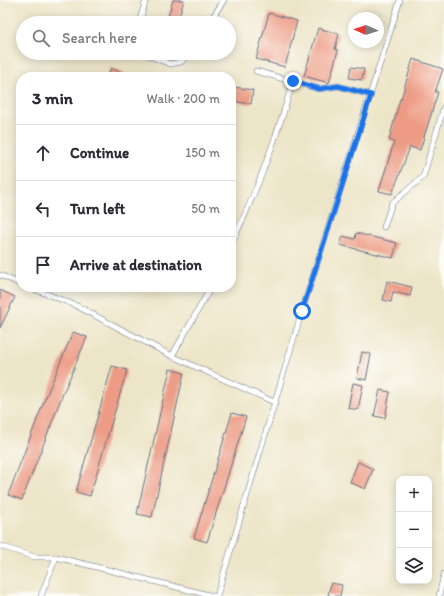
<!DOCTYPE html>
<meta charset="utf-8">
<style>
body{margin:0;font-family:Itim,sans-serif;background:#f2f2f3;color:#2b2b33}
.controls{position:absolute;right:12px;bottom:12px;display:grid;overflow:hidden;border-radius:8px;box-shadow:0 2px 10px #0003}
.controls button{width:36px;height:36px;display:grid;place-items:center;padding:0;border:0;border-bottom:1px solid #e1e1e2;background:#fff;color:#2b2b33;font:20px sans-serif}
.compass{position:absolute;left:348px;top:12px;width:36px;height:36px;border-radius:50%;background:#fff;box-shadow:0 2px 10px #0003;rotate:273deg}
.stop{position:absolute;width:12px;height:12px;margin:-9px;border:3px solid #1a73e8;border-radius:50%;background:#fff}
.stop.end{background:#1a73e8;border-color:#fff;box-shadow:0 1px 4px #0008}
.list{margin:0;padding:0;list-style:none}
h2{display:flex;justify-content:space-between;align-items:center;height:52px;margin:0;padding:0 16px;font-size:17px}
h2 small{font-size:13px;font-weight:400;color:#7c7c81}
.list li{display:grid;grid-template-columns:26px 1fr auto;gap:12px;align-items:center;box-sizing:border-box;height:56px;padding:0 16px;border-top:1px solid #e1e1e2}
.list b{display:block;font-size:15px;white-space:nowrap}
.list em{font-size:13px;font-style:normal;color:#7c7c81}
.icon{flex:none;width:22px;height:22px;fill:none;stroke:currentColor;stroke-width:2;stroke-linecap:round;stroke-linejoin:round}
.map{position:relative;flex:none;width:444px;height:596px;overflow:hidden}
.search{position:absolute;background:#fff;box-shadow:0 2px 10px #0003;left:16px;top:16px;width:220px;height:44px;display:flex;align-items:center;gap:10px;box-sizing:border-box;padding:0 14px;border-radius:22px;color:#7c7c81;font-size:15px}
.panel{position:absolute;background:#fff;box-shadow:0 2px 10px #0003;left:16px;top:72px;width:220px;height:220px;border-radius:16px}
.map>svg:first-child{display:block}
.building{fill:#ed9b85}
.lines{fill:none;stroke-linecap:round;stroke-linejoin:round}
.service-casing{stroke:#646f83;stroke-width:6}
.service{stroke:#fff;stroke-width:5}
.route{stroke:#1a73e8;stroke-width:5}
</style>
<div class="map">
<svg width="444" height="596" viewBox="0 0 444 596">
<rect width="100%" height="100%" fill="#fdfcf7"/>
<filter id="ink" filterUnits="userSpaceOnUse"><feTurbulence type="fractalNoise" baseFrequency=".025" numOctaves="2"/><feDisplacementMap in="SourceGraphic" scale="8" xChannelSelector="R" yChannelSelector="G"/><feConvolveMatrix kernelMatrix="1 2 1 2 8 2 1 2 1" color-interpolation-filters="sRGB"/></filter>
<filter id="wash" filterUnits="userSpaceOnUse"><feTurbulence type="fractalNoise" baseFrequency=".012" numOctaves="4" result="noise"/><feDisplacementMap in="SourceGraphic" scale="16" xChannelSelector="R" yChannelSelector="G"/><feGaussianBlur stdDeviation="0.9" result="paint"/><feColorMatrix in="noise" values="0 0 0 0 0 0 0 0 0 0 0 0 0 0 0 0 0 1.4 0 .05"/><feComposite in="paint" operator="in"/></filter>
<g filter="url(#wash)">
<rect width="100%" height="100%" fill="#ede5c8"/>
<g id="blocks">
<g class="building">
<polygon points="173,0 184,0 177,23 167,20"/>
<polygon points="269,13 297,21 285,67 256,59"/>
<polygon points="318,28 339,34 335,49 338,50 329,83 304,76"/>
<polygon points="413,59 443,69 435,92 438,92 420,150 410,147 392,194 379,191 394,142 389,140 400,99 401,99"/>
<polygon points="351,67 364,69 362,80 349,78"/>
<polygon points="111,68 133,77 107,77"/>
<polygon points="234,87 253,90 251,104 232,101"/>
<polygon points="356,233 397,243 393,258 340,245 343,236 355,239"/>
<polygon points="387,281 412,287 410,296 393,292 391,302 383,300"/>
<polygon points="0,290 15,297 0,328"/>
<polygon points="73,332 87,337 62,396 22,500 8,495 43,404"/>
<polygon points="362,352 371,354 366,380 357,378"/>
<polygon points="112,366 127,370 90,496 76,492"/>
<polygon points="170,369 184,373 152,517 137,514"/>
<polygon points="353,383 363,385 358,410 348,408"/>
<polygon points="380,390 390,392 385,418 374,416"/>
<polygon points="232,413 246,417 207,542 194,538"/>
<polygon points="358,462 373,469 365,489 350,482"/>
<polygon points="331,583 342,585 340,596 328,596"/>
</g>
</g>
</g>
<g filter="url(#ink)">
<use href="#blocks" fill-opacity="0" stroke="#646f83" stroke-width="1"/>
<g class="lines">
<g class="service-casing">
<g id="service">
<polyline points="139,23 146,0"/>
<polyline points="209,23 224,0"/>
<polyline points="143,53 170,64 181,62 190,53"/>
<polyline points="256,71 319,89 338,86 371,95"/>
<polyline points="384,227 392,203 423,177 444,107"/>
<path d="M 231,245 C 256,193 277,137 293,81"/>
<polyline points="0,275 21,284"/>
<polyline points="29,287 75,305 172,356 276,403"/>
<polyline points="172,356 211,287"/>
<polyline points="0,546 35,557 56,557 213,596"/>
<polyline points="41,596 56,557"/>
<polyline points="217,596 302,311 400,0"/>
<polyline points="439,596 444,574"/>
</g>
</g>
<use href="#service" class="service"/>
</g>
</g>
<g class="lines" filter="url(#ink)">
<polyline class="route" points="293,81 319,89 338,86 371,95 302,311"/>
</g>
</svg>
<div class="controls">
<button>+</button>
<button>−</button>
<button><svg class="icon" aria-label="layers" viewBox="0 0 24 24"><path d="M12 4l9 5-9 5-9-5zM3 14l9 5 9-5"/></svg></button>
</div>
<svg class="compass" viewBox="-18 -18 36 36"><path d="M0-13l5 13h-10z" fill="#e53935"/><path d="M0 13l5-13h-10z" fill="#7c7c81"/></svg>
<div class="stop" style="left:302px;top:311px"></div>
<div class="stop end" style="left:293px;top:81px"></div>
<div class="search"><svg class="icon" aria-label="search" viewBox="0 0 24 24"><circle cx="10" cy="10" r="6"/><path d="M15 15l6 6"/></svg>Search here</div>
<section class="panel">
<h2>3 min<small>Walk · 200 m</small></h2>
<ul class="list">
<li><svg class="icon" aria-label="ahead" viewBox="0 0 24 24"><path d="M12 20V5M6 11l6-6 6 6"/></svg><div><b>Continue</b></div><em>150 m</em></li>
<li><svg class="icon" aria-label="left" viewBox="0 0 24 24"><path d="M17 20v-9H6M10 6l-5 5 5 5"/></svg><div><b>Turn left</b></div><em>50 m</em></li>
<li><svg class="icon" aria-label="arrive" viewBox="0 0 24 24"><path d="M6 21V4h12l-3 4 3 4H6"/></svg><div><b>Arrive at destination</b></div></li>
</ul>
</section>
</div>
